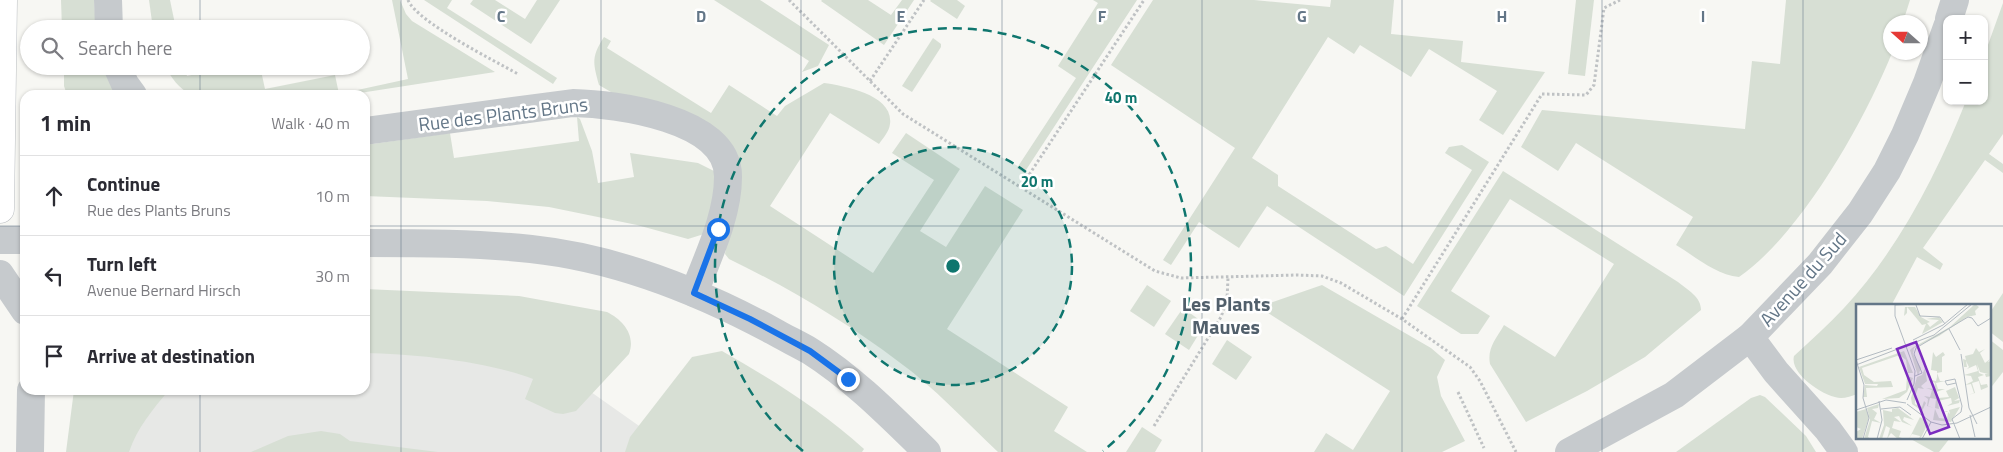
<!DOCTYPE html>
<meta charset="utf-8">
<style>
body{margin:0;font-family:"Titillium Web",sans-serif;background:#f2f2f3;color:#2b2b33}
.controls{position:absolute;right:15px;top:15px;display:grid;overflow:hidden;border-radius:10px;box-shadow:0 1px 4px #0004}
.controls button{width:45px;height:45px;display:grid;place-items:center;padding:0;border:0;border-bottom:1px solid #e1e1e2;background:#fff;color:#2b2b33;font:25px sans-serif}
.compass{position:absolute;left:1883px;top:15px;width:45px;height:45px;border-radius:50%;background:#fff;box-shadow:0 1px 4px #0004;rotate:291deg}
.stop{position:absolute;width:15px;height:15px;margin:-11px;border:4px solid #1a73e8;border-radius:50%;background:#fff}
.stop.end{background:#1a73e8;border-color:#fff;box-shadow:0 1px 5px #0008}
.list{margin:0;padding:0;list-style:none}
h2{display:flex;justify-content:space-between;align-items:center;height:65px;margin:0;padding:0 20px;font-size:21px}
h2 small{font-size:16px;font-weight:400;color:#7c7c81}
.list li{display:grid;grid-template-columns:32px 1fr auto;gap:15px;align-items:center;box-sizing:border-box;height:80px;padding:0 20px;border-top:1px solid #e1e1e2}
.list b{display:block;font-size:19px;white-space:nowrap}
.list p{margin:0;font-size:16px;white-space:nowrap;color:#7c7c81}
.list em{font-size:16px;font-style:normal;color:#7c7c81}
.icon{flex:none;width:28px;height:28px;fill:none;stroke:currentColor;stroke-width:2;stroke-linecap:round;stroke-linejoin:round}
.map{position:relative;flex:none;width:2003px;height:452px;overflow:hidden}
.search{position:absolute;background:#fff;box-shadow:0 1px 4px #0004;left:20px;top:20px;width:350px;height:55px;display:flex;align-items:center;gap:12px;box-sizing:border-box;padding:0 18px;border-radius:28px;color:#7c7c81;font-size:19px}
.panel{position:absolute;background:#fff;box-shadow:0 1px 4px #0004;left:20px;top:90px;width:350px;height:305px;border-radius:15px}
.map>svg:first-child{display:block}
.built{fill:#e7e8e6}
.green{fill:#d7dfd4}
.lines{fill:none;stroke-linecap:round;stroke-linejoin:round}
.major-casing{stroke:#b9bdc1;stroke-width:29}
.path{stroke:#bfc2c4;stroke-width:3;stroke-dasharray:2.5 2.5;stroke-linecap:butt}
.minor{stroke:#c6cacd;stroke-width:28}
.major{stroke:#fff;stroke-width:28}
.route{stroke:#1a73e8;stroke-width:6}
.grid{fill:none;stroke:#637687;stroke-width:1;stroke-opacity:0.55}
.ring{fill:none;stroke:#0f766e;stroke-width:2.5;stroke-dasharray:9 6}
.labels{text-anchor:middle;stroke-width:5;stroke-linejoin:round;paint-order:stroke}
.street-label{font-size:19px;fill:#637687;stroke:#fff}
.neighbourhood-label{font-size:20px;font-weight:bold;fill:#515f6b;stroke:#fff}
.inset-road{fill:none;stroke:#b3bbc2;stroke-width:1}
.view{fill:#7b2cbf;fill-opacity:0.15;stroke:#7b2cbf;stroke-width:2.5}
.inset-edge{fill:none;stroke:#637687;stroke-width:2.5}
.grid-label{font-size:16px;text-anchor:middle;font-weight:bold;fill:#637687;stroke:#fff;stroke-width:5;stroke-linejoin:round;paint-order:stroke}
.centre{fill:#0f766e;stroke:#fff;stroke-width:2.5}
.ring-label{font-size:15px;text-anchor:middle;font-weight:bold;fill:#0f766e;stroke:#fff;stroke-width:5;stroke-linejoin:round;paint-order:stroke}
</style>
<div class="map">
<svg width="2003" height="452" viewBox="0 0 2003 452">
<rect width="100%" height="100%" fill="#f7f7f3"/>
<polygon class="built" points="365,332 591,392 642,428 810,452 111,452 142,390 365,390"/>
<g class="green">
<polygon points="61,0 94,0 96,29 62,29"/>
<polygon points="149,0 170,0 176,29 153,29"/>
<path d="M 392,0 L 400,0 L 406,14 L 412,21 L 495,72 L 347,95 L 191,95 C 179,88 171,78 165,66 L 184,66 L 187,76 L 232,66 L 260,66 L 265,89 L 335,75 L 339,94 L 408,79 Z"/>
<polygon points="424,0 452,0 447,8 557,78 553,84"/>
<polygon points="473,0 495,0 525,19 537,0 560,0 531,44 470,4"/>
<polygon points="714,0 760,0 829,45 818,66 802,72 809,61"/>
<polygon points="822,0 868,0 891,15 902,0 914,0 884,45 821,1"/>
<polygon points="931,0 957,0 965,6 957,19 930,1"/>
<polygon points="1093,0 1137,0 1024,173 1017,168 1076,78 1058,66 1098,3"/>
<polygon points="1153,0 1254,0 1330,7 1331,0 1394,0 1391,34 1463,41 1461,62 1545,72 1503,135 1479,120 1497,91 1429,49 1411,77 1360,45 1354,54 1328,37 1252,158 1278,175 1278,186 1376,249 1386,246 1413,264 1472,170 1445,153 1449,147 1462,145 1489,162 1404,296 1267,206 1239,248 1199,222 1171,265 1163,260 1235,148 1111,65"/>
<polygon points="1576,0 1594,0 1585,76 1568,74"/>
<path d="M 1786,0 L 1910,0 L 1903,22 L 1890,22 L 1890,52 L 1892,53 C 1864,122 1801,234 1739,277 C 1716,275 1696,257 1676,245 L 1693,217 L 1576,143 L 1558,171 L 1521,147 L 1542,110 L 1745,129 L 1752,61 L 1780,64 Z"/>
<path d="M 2003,3 L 2003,134 L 1989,154 L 2003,164 L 2003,173 L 1985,160 L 1923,248 L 1943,264 L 1940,270 L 1917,257 L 1891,306 L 1857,306 L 1857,394 C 1852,396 1846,398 1841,398 C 1826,398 1789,374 1794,356 C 1811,340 1828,325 1844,308 C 1898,250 1937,174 1966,101 L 1984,101 L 1984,56 Z"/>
<path d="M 604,37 L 611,41 L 607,48 L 711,113 L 729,85 L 777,116 L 785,106 L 824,83 C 845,86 894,95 890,124 C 889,132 883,138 879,144 L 830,113 L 770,206 L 873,273 L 934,180 L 892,153 L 906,133 L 960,169 L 920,231 L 946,247 L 985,186 L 1023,210 L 947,329 L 1068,407 L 1054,431 L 1087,452 L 998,452 C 966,422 934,387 899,362 C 846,322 789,288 729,259 L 725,254 L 739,167 L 599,85 C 593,63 591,57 604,37 Z"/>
<polygon points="933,38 941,44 941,47 912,92 902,86"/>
<polygon points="64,66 104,66 118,95 67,95 64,86"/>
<polygon points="577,117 580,119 592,151 598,183 634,177 630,153 698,163 714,171 715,192 704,234 688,239 637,225 549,207 487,201 365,196 365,145 450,133 454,158 579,141"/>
<path d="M 1503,171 L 1678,282 C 1688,290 1701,297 1701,310 L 1645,357 L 1587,391 L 1526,422 L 1490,364 C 1487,348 1496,339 1504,325 L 1555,357 L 1614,264 L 1510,199 L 1451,291 L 1490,316 L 1478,334 L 1461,334 L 1417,306 Z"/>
<polygon points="1147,285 1171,301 1154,327 1130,311"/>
<polygon points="1322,285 1431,348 1445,360 1437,377 1441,396 1465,441 1442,452 1314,452 1326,433 1353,450 1390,391 1265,311 1270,303"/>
<path d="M 365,289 L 519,296 L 607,312 C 623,320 636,335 629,354 L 576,411 L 563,414 L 555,413 L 525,399 L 533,379 C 486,361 415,354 365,353 Z"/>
<polygon points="2003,293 2003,342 1989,331 1989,314"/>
<polygon points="1183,308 1205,324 1189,350 1165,334"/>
<polygon points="1989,339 2003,350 2003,372 1989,390"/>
<polygon points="1227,340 1252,357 1236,380 1212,364"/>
<path d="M 722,351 C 773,380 821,410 864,449 L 862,452 L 625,452 L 630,437 L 692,357 Z"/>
<path d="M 74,390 L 169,390 C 153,409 137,428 129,452 L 66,452 Z"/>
<polygon points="1760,395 1765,397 1806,436 1816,452 1676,452 1751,398"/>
<polygon points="1142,427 1162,440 1155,452 1126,452"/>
<polygon points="321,431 340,434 350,441 438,452 251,452 288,436"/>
<polygon points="1909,438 1950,438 1939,452 1934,452"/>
</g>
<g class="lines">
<g class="major-casing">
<polyline id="major" points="0,209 3,0"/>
</g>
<g class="path">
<path d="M 408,0 C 417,22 495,61 518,74"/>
<polyline points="789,0 903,114 1155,271 1181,278 1297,275 1322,276 1341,283 1402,319 1470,367 1480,381 1516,452"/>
<polyline points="870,81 924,0"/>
<polyline points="1021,187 1144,0"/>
<polyline points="1402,319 1542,94 1586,95 1594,85 1604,8 1620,0"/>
<polyline points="1458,392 1484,448"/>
<polyline points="1154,426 1221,317 1227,300 1228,278"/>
</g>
<g class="minor">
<polyline points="108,0 109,29"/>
<polyline points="1949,19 1955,0"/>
<polyline points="117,66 125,84 133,95"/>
<path d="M 365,131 L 573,103 C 615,104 729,118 728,177 C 728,216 708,256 694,293"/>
<polyline points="0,240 25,240"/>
<path d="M 365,243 C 420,243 476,243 531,249 C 616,258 699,291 773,331 C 785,338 798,344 810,351 C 854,379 890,416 927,452"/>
<polyline points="0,274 25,311"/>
<polyline points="1750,337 1776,372 1828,430 1844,452"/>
<polyline points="30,452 31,390"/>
<polyline points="1569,452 1674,395 1750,337 1820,264 1860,213 1887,171 1905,135 1927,83 1947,27"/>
</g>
<use href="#major" class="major"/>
</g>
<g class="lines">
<polyline class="route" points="718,229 694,293 750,319 810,351 848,379"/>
</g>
<path class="grid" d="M 200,0 L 200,29M 401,0 L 401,452M 601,0 L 601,452M 801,0 L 801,452M 1002,0 L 1002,452M 1202,0 L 1202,452M 1402,0 L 1402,452M 1602,0 L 1602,452M 1803,0 L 1803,452M 200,66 L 200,95M 0,226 L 25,226M 365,226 L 2003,226M 200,390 L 200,452"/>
<circle cx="953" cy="266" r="119" fill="#0f766e" fill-opacity=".12"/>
<g class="ring">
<circle cx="953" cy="266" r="119"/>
<path d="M803 451A238 238 0 1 1 1103 451"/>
</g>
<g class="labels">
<g class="street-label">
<text transform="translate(503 114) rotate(-7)" y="7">Rue des Plants Bruns</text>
<text transform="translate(1803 279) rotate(-48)" y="7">Avenue du Sud</text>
</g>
<g class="neighbourhood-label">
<text x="1226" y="311">Les Plants<tspan x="1226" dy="23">Mauves</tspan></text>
</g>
</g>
<g transform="translate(1856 304)">
<rect width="135" height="135" fill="#f7f7f3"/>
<path d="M 119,0 L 123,3 L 119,7 L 120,11 L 111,13 L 83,32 L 58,44 L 57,50 L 65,64 L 62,72 L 54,46 L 56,44 L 94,23 ZM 49,3 L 59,3 L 65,13 L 74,18 L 71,19 L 74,23 L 83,16 L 70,15 L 83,13 L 87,18 L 66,30 L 70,20 L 66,21 L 52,4 L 51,3 L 51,9 L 48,12 ZM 120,44 L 123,48 L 129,45 L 132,49 L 129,45 L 124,49 L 129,59 L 134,55 L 132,58 L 135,57 L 135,72 L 130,73 L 129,70 L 132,70 L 124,68 L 121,60 L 123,69 L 128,71 L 122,73 L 125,81 L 131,80 L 132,83 L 125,86 L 123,77 L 116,79 L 119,89 L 112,91 L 118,89 L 115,80 L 109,81 L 117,77 L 115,72 L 108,71 L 122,67 L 120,61 L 111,65 L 113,63 L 110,57 L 111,63 L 108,63 L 107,55 L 110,56 L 109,52 L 117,50 ZM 48,47 L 57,69 L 52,69 L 50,56 L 44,51 L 6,64 L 8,71 L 18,78 L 35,77 L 37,83 L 10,84 L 11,93 L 7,93 L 9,81 L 21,82 L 22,80 L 9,80 L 3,63 ZM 77,48 L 80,53 L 87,48 L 89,51 L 86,53 L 86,68 L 81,69 L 84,77 L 89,77 L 80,79 L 82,85 L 89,85 L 80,88 L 82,94 L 93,93 L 90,87 L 99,83 L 103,94 L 98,97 L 104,96 L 103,99 L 91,102 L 96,99 L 95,94 L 82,97 L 83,105 L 79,104 L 80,95 L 74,94 L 72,102 L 78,104 L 71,102 L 72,95 L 68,92 L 74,93 L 76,86 L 70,84 L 78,85 L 79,79 L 73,76 L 74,71 L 75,76 L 80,77 L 81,73 L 81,67 L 75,66 ZM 69,64 L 71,77 L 65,82 L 68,85 L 62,84 L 59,93 L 59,100 L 66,103 L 68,97 L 70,99 L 66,107 L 56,100 L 55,94 L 61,73 L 66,71 ZM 51,72 L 57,74 L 51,88 L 43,94 L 26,95 L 50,86 ZM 23,100 L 22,104 L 16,105 L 21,109 L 18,115 L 25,119 L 16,117 L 12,133 L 15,135 L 8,135 L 14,116 L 11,104 ZM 104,103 L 95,118 L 77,116 L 79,105 L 83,114 L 91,115 L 92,108 L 88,108 L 91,107 L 94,110 L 93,106 ZM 42,104 L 58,116 L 48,113 L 47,116 L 56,122 L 46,118 L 43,112 L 38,113 L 45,118 L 38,117 L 36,124 L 45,127 L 43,133 L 49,135 L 42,135 L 35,129 L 31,135 L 34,124 L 30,122 L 26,135 L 23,135 L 28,121 L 27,106 L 36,108 L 36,105 ZM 10,105 L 13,113 L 6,135 L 0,135 L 0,128 L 5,125 L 0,123 L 0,108 ZM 64,113 L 72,119 L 66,132 L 63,135 L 64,132 L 56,130 L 53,135 Z" fill="#d7dfd4"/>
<path class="inset-road" d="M 39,0 L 39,12 L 59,67 L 58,80 L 51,96M 39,1 L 60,0M 60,1 L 64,12 L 84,13 L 89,20M 93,25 L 104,46M 57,36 L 87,21 L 112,0M 105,50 L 113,104 L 121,120M 0,56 L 8,81 L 7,94 L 13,114 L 7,135M 0,56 L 36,44M 0,61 L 78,31 L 116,0M 59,72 L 66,69 L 58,50 L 60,44 L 112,13 L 116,14 L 122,22 L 135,14M 100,79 L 91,81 L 89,77 L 99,75 L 106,102 L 105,108 L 96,115 L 104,135M 51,100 L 75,118 L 86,121 L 101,119 L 135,103M 25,105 L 44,103 L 55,111M 0,106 L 30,96 L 50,99M 114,111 L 119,133M 21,135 L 26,116 L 23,97M 66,135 L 75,118"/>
<path class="view" d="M 60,38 L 93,123 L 74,130 L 41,45 Z"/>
<rect width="135" height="135" class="inset-edge"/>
</g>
<g class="grid-label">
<text x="501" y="22">C</text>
<text x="701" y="22">D</text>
<text x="901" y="22">E</text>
<text x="1102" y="22">F</text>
<text x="1302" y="22">G</text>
<text x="1502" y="22">H</text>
<text x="1703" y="22">I</text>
</g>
<circle cx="953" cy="266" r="8" class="centre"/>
<g class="ring-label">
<text x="1121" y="103">40 m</text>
<text x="1037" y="187">20 m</text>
</g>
</svg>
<div class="controls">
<button>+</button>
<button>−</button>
</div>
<svg class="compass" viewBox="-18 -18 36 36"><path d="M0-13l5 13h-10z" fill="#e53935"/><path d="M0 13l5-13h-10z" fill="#7c7c81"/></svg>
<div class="stop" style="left:718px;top:229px"></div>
<div class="stop end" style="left:848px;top:379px"></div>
<div class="search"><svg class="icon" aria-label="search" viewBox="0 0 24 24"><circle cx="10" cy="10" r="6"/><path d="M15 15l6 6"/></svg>Search here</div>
<section class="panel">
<h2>1 min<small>Walk · 40 m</small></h2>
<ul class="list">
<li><svg class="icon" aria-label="ahead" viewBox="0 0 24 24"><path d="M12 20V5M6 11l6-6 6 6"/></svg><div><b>Continue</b><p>Rue des Plants Bruns</p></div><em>10 m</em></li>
<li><svg class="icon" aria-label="left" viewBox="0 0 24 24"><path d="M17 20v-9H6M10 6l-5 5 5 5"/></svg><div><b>Turn left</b><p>Avenue Bernard Hirsch</p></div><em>30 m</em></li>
<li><svg class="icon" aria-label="arrive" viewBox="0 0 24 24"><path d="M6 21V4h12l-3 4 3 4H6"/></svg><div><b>Arrive at destination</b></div></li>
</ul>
</section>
</div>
